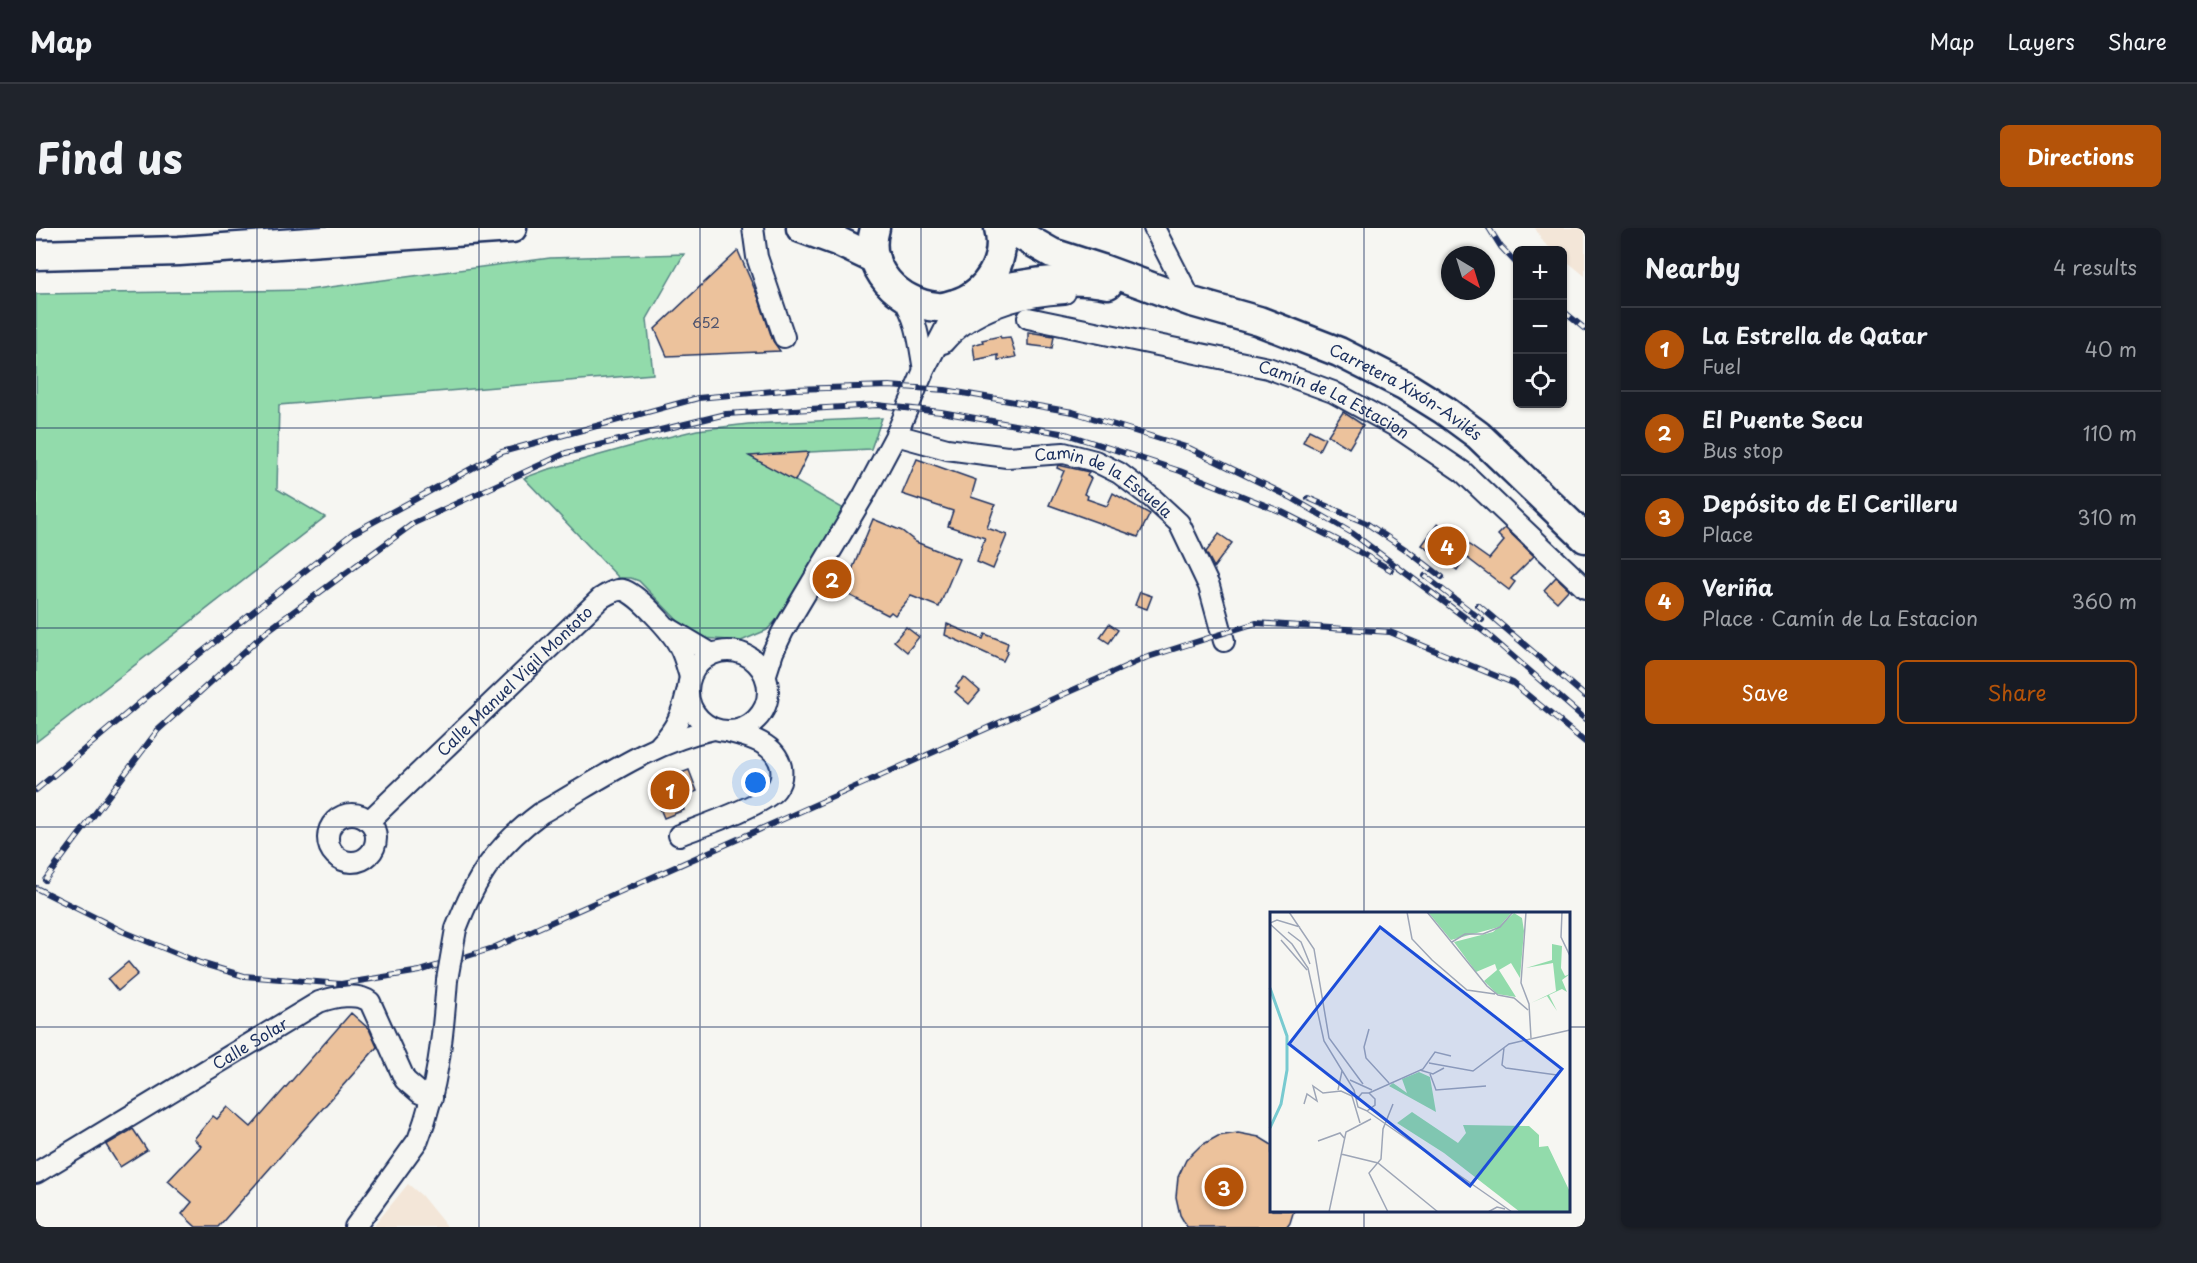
<!DOCTYPE html>
<meta charset="utf-8">
<style>
body{margin:0;font-family:"Playpen Sans",sans-serif;background:#20242c;color:#f1f3f6}
.controls{position:absolute;right:18px;top:18px;display:grid;overflow:hidden;border-radius:9px;box-shadow:0 2px 4px #0004}
.controls button{width:54px;height:54px;display:grid;place-items:center;padding:0;border:0;border-bottom:2px solid #363941;background:#171b24;color:#f1f3f6;font:30px sans-serif}
.compass{position:absolute;left:1405px;top:18px;width:54px;height:54px;border-radius:50%;background:#171b24;box-shadow:0 2px 4px #0004;rotate:142deg}
.you{position:absolute;left:720px;top:555px;width:21px;height:21px;margin:-15px;border:4px solid #fff;border-radius:50%;background:#1a73e8;box-shadow:0 0 0 9px #1a73e833}
.badge{display:grid;place-items:center;width:39px;height:39px;border-radius:50%;background:#b45309;color:#fff;font-size:20px;font-weight:700}
.pin{position:absolute;translate:-50% -50%;border:3px solid #fff;box-shadow:0 2px 6px #0006}
.list{margin:0;padding:0;list-style:none}
h2{display:flex;justify-content:space-between;align-items:center;height:78px;margin:0;padding:0 24px;font-size:26px}
h2 small{font-size:20px;font-weight:400;color:#9ea1a6}
.list li{display:grid;grid-template-columns:39px 1fr auto;gap:18px;align-items:center;box-sizing:border-box;height:84px;padding:0 24px;border-top:2px solid #363941}
.list b{display:block;font-size:22px;white-space:nowrap}
.list p{margin:0;font-size:20px;white-space:nowrap;color:#9ea1a6}
.list em{font-size:20px;font-style:normal;color:#9ea1a6}
.actions{display:flex;gap:12px;padding:18px 24px}
.actions a{flex:1;padding:14px 0;border:2px solid #b45309;border-radius:9px;text-align:center;font-size:21px;color:#b45309}
.actions .main{background:#b45309;color:#fff}
.icon{flex:none;width:33px;height:33px;fill:none;stroke:currentColor;stroke-width:2;stroke-linecap:round;stroke-linejoin:round}
.map{position:relative;flex:none;width:1549px;height:999px;overflow:hidden;border-radius:9px}
header{display:flex;align-items:center;gap:36px;box-sizing:border-box;height:84px;padding:0 30px;background:#171b24;border-bottom:2px solid #363941}
header strong{font-size:28px}
nav{display:flex;gap:33px;margin-inline-start:auto;font-size:21px}
.intro{display:flex;align-items:center;justify-content:space-between;box-sizing:border-box;height:144px;padding:0 36px}
h1{margin:0;font-size:42px}
.button{padding:15px 27px;border-radius:9px;background:#b45309;color:#fff;font-size:21px;font-weight:700}
main{display:flex;gap:36px;padding:0 36px}
aside{flex:1;background:#171b24;border-radius:9px;box-shadow:0 2px 4px #0004}
.map>svg:first-child{display:block}
.built{fill:#f3e6d8}
.green{fill:#92dbab;stroke:#568584;stroke-width:1.5}
.building{fill:#ecc29c;stroke:#1b2f5e;stroke-width:1.5}
.lines{fill:none;stroke-linecap:round;stroke-linejoin:round}
.minor-casing{stroke:#1b2f5e;stroke-width:24}
.highway-casing{stroke:#1b2f5e;stroke-width:33}
.minor{stroke:#f6f6f2;stroke-width:20}
.highway{stroke:#f6f6f2;stroke-width:28}
.rail-casing{stroke:#1b2f5e;stroke-width:6}
.rail{stroke:#f6f6f2;stroke-width:4;stroke-dasharray:11;stroke-linecap:butt}
.minor-bridge-casing{stroke:#1b2f5e;stroke-width:24;stroke-linecap:butt}
.minor-bridge{stroke:#f6f6f2;stroke-width:20}
.grid{fill:none;stroke:#1b2f5e;stroke-width:1.5;stroke-opacity:0.55}
.labels{text-anchor:middle;stroke-width:6;stroke-linejoin:round;paint-order:stroke}
.number-label{font-size:14px;fill:#4f546e}
.street-label{font-size:16px;fill:#1b2f5e;stroke:#f6f6f2}
.inset-river{fill:none;stroke:#78cad0;stroke-width:3}
.inset-road{fill:none;stroke:#9ea6b7;stroke-width:1.5}
.view{fill:#1d4ed8;fill-opacity:0.15;stroke:#1d4ed8;stroke-width:3}
.inset-edge{fill:none;stroke:#1b2f5e;stroke-width:3}
</style>
<header>
<strong>Map</strong>
<nav><a>Map</a><a>Layers</a><a>Share</a></nav>
</header>
<div class="intro"><h1>Find us</h1><a class="button">Directions</a></div>
<main>
<div class="map">
<svg width="1549" height="999" viewBox="0 0 1549 999">
<rect width="100%" height="100%" fill="#f6f6f2"/>
<filter id="ink" filterUnits="userSpaceOnUse"><feTurbulence type="fractalNoise" baseFrequency=".0167" numOctaves="2"/><feDisplacementMap in="SourceGraphic" scale="12" xChannelSelector="R" yChannelSelector="G"/><feConvolveMatrix kernelMatrix="1 2 1 2 8 2 1 2 1" color-interpolation-filters="sRGB"/></filter>
<g filter="url(#ink)">
<g class="built">
<polygon points="1499,0 1549,0 1549,48 1527,30 1526,22 1517,22 1508,15"/>
<polygon points="372,956 385,967 411,999 337,999"/>
</g>
<g class="green">
<polygon points="648,26 611,91 617,146 243,177 241,261 289,289 0,514 0,66 272,62 514,30"/>
<polygon points="846,190 835,221 773,224 759,253 808,281 742,390 731,402 705,413 667,410 648,399 603,353 595,350 583,350 488,250 510,242 603,216 661,202 712,196"/>
</g>
<g class="building">
<polygon points="702,23 723,71 737,113 744,123 631,128 619,101"/>
<polygon points="992,104 1018,108 1016,120 992,117"/>
<polygon points="964,108 965,110 974,109 980,129 962,132 962,127 939,132 937,117 947,114 946,112"/>
<polygon points="1307,184 1327,197 1313,220 1292,207"/>
<polygon points="1273,202 1289,210 1283,222 1267,214"/>
<polygon points="773,224 759,253 713,228 741,226"/>
<polygon points="881,231 940,252 935,269 959,277 951,300 971,307 957,341 941,334 949,310 912,298 917,283 866,266"/>
<polygon points="1022,237 1053,244 1051,248 1055,250 1048,266 1052,268 1051,271 1071,278 1077,265 1114,286 1102,309 1013,277 1028,243 1021,240"/>
<polygon points="837,291 866,303 880,314 923,331 903,379 875,368 859,387 855,384 852,387 807,364"/>
<polygon points="1402,295 1453,331 1468,313 1462,307 1469,300 1498,328 1475,351 1479,354 1473,362 1430,329 1421,342 1386,317"/>
<polygon points="1183,306 1196,315 1178,339 1170,324"/>
<polygon points="1520,349 1533,361 1521,374 1508,362"/>
<polygon points="1104,364 1116,368 1111,381 1099,377"/>
<polygon points="911,396 947,411 949,406 972,415 970,422 972,423 967,433 909,407"/>
<polygon points="1073,396 1082,402 1073,415 1064,409"/>
<polygon points="870,399 883,409 871,424 858,413"/>
<polygon points="928,449 944,463 933,476 919,464 923,460 920,458"/>
<polygon points="653,542 661,563 644,570 648,582 628,590 623,578 632,575 624,553"/>
<polygon points="92,734 102,746 82,763 72,751"/>
<polygon points="315,785 333,801 341,819 182,999 160,999 146,986 156,974 132,953 165,918 158,911 177,888 181,891 192,879 215,899"/>
<polygon points="97,901 111,922 84,939 70,917"/>
<polygon points="1202,905 1223,909 1236,917 1236,982 1258,982 1254,995 1251,999 1151,999 1144,987 1140,969 1142,949 1150,932 1164,918 1182,908"/>
</g>
<g class="lines">
<g class="minor-casing">
<g id="minor">
<polyline points="717,0 721,29 748,109"/>
<polyline points="1118,0 1156,74"/>
<path d="M 866,68 C 882,93 883,114 888,142"/>
<path id="s1" d="M 992,90 L 1232,140 L 1297,164 L 1359,198 L 1427,244 L 1549,360"/>
<path d="M 907,115 C 935,81 986,67 1029,65"/>
<path id="s2" d="M 860,207 L 911,221 L 971,229 L 1028,225 L 1059,233 L 1083,245 L 1116,270 L 1143,295 L 1173,358 L 1188,413"/>
<polyline points="634,401 676,426"/>
<circle cx="692" cy="463" r="40"/>
<polyline points="730,446 737,424 747,403 828,267 860,207 888,142 923,74"/>
<path d="M 624,517 C 640,501 646,486 651,464"/>
<circle cx="316" cy="610" r="24"/>
<path id="s3" d="M 333,593 L 565,370 C 572,366 579,361 587,362 C 601,365 637,405 643,418 C 648,427 651,439 654,449"/>
<path d="M 643,607 C 663,599 729,577 740,561 C 745,555 746,546 745,539 C 740,516 714,509 694,504"/>
<path d="M 420,701 C 440,649 459,619 505,585 C 560,554 615,514 678,501"/>
<path id="s4" d="M 0,945 L 283,774 C 297,769 322,764 334,774 L 369,852 L 384,865 L 396,870"/>
<path d="M 319,999 L 382,912 C 402,860 407,807 411,752"/>
</g>
</g>
<g class="highway-casing">
<g id="highway">
<polyline points="765,0 801,13 839,31"/>
<path d="M 839,0 C 827,40 863,76 901,79 C 907,80 914,77 919,76 C 952,66 971,32 963,0"/>
<path id="s5" d="M 972,0 L 1016,25 L 1066,41 L 1156,74 L 1223,93 L 1303,124 L 1368,157 L 1408,182 L 1442,207 L 1549,310"/>
<polyline points="0,27 143,23 476,0"/>
<path d="M 940,65 C 984,57 1028,47 1072,56"/>
</g>
</g>
<use href="#minor" class="minor"/>
<use href="#highway" class="highway"/>
<g class="rail-casing">
<g id="rail">
<polyline points="1453,0 1465,19 1482,37"/>
<polyline points="1526,82 1549,101"/>
<polyline points="1272,270 1330,295 1372,323 1406,349"/>
<polyline points="1389,348 1446,392"/>
<polyline points="1442,377 1549,468"/>
<polyline points="0,562 138,446 317,305 466,224 662,170 758,161 853,158 909,162 1037,184 1153,220 1254,269 1316,305 1451,406 1549,491"/>
<polyline points="9,652 122,502 231,403 378,295 530,225 690,186 841,177 905,184 1030,206 1144,243 1246,284 1309,316 1355,342"/>
<polyline points="0,660 86,703 164,735 208,748 305,756 384,743 457,720 1109,430 1220,395 1354,404 1477,455 1549,514"/>
</g>
</g>
<use href="#rail" class="rail"/>
<g class="minor-bridge-casing">
<polyline id="minor-bridge" points="411,752 420,701"/>
</g>
<use href="#minor-bridge" class="minor-bridge"/>
</g>
</g>
<path class="grid" d="M 221,0 L 221,999M 443,0 L 443,999M 664,0 L 664,999M 885,0 L 885,999M 1106,0 L 1106,999M 1328,0 L 1328,686M 0,200 L 1549,200M 0,400 L 1549,400M 0,599 L 1549,599M 0,799 L 1236,799M 1532,799 L 1549,799M 1328,982 L 1328,999"/>
<g class="labels">
<g class="number-label">
<text x="670" y="100">652</text>
</g>
<g class="street-label">
<text dy="6" stroke="none"><textPath href="#s5" startOffset="432">Carretera Xixón-Avilés</textPath></text>
<text dy="6" stroke="none"><textPath href="#s1" startOffset="318">Camín de La Estacion</textPath></text>
<text dy="6" stroke="none"><textPath href="#s2" startOffset="218">Camin de la Escuela</textPath></text>
<text dy="6" stroke="none"><textPath href="#s3" startOffset="202">Calle Manuel Vigil Montoto</textPath></text>
<text dy="6" stroke="none"><textPath href="#s4" startOffset="250">Calle Solar</textPath></text>
</g>
</g>
<g transform="translate(1234 684)">
<rect width="300" height="300" fill="#f6f6f2"/>
<path d="M 158,0 L 242,0 L 229,15 L 181,28 ZM 244,1 L 252,6 L 254,19 L 250,66 L 241,51 L 229,58 L 246,85 L 227,82 L 214,69 L 227,58 L 225,52 L 206,60 L 184,30 L 223,20 ZM 282,32 L 292,34 L 291,56 L 295,64 L 300,62 L 292,68 L 297,80 L 292,77 L 279,83 L 287,99 L 277,84 L 261,91 L 286,79 L 283,51 L 256,56 L 282,48 ZM 149,160 L 160,165 L 166,200 L 119,174 L 123,171 L 137,181 L 132,167 ZM 142,200 L 188,231 L 196,221 L 193,213 L 259,214 L 269,223 L 269,235 L 278,234 L 300,280 L 300,300 L 250,300 L 174,241 L 127,211 Z" fill="#92dbab"/>
<path class="inset-river" d="M 0,76 L 17,124 L 17,158 L 11,192 L 0,216"/>
<path class="inset-road" d="M 19,0 L 44,37 L 59,126 L 93,172M 137,0 L 142,27 L 162,48 L 197,78 L 225,82M 157,0 L 217,74 L 228,83 L 244,86 L 258,98M 256,0 L 251,71 L 259,92 L 261,126M 292,0 L 291,25 L 300,44M 0,11 L 7,8 L 30,15M 0,12 L 22,32 L 38,56 L 54,129 L 84,178 L 88,195 L 97,199 L 105,193 L 105,187 L 99,181 L 92,181 L 87,187M 18,20 L 31,30 L 40,52M 11,28 L 37,58M 182,30 L 195,22 L 213,22 L 230,15 L 243,0M 99,117 L 94,135 L 96,146 L 119,171M 234,136 L 232,153 L 236,156 L 287,163M 159,151 L 203,159 L 239,132 L 300,118M 150,158 L 163,162 L 174,156M 160,162 L 166,178 L 216,174M 80,168 L 102,178M 68,178 L 72,159M 99,181 L 153,157 L 165,140 L 181,144M 34,192 L 37,182 L 47,189 L 43,174 L 53,181 L 71,179 L 82,184 L 90,211M 97,199 L 242,300M 48,229 L 70,221 L 75,227M 71,242 L 108,251 L 168,300M 59,300 L 76,220 L 101,207M 118,300 L 99,261 L 111,247 L 113,217 L 123,192M 218,300 L 227,295 L 235,297"/>
<path class="view" d="M 110,15 L 292,157 L 200,274 L 19,132 Z"/>
<rect width="300" height="300" class="inset-edge"/>
</g>
</svg>
<div class="controls">
<button>+</button>
<button>−</button>
<button><svg class="icon" aria-label="locate" viewBox="0 0 24 24"><circle cx="12" cy="12" r="6"/><path d="M12 2v4M12 18v4M2 12h4M18 12h4"/></svg></button>
</div>
<svg class="compass" viewBox="-18 -18 36 36"><path d="M0-13l5 13h-10z" fill="#e53935"/><path d="M0 13l5-13h-10z" fill="#9ea1a6"/></svg>
<div class="you"></div>
<div class="pin badge" style="left:634px;top:562px">1</div>
<div class="pin badge" style="left:796px;top:351px">2</div>
<div class="pin badge" style="left:1188px;top:959px">3</div>
<div class="pin badge" style="left:1411px;top:318px">4</div>
</div>
<aside>
<h2>Nearby<small>4 results</small></h2>
<ul class="list">
<li><span class="badge">1</span><div><b>La Estrella de Qatar</b><p>Fuel</p></div><em>40 m</em></li>
<li><span class="badge">2</span><div><b>El Puente Secu</b><p>Bus stop</p></div><em>110 m</em></li>
<li><span class="badge">3</span><div><b>Depósito de El Cerilleru</b><p>Place</p></div><em>310 m</em></li>
<li><span class="badge">4</span><div><b>Veriña</b><p>Place · Camín de La Estacion</p></div><em>360 m</em></li>
</ul>
<div class="actions"><a class="main">Save</a><a>Share</a></div>
</aside>
</main>
